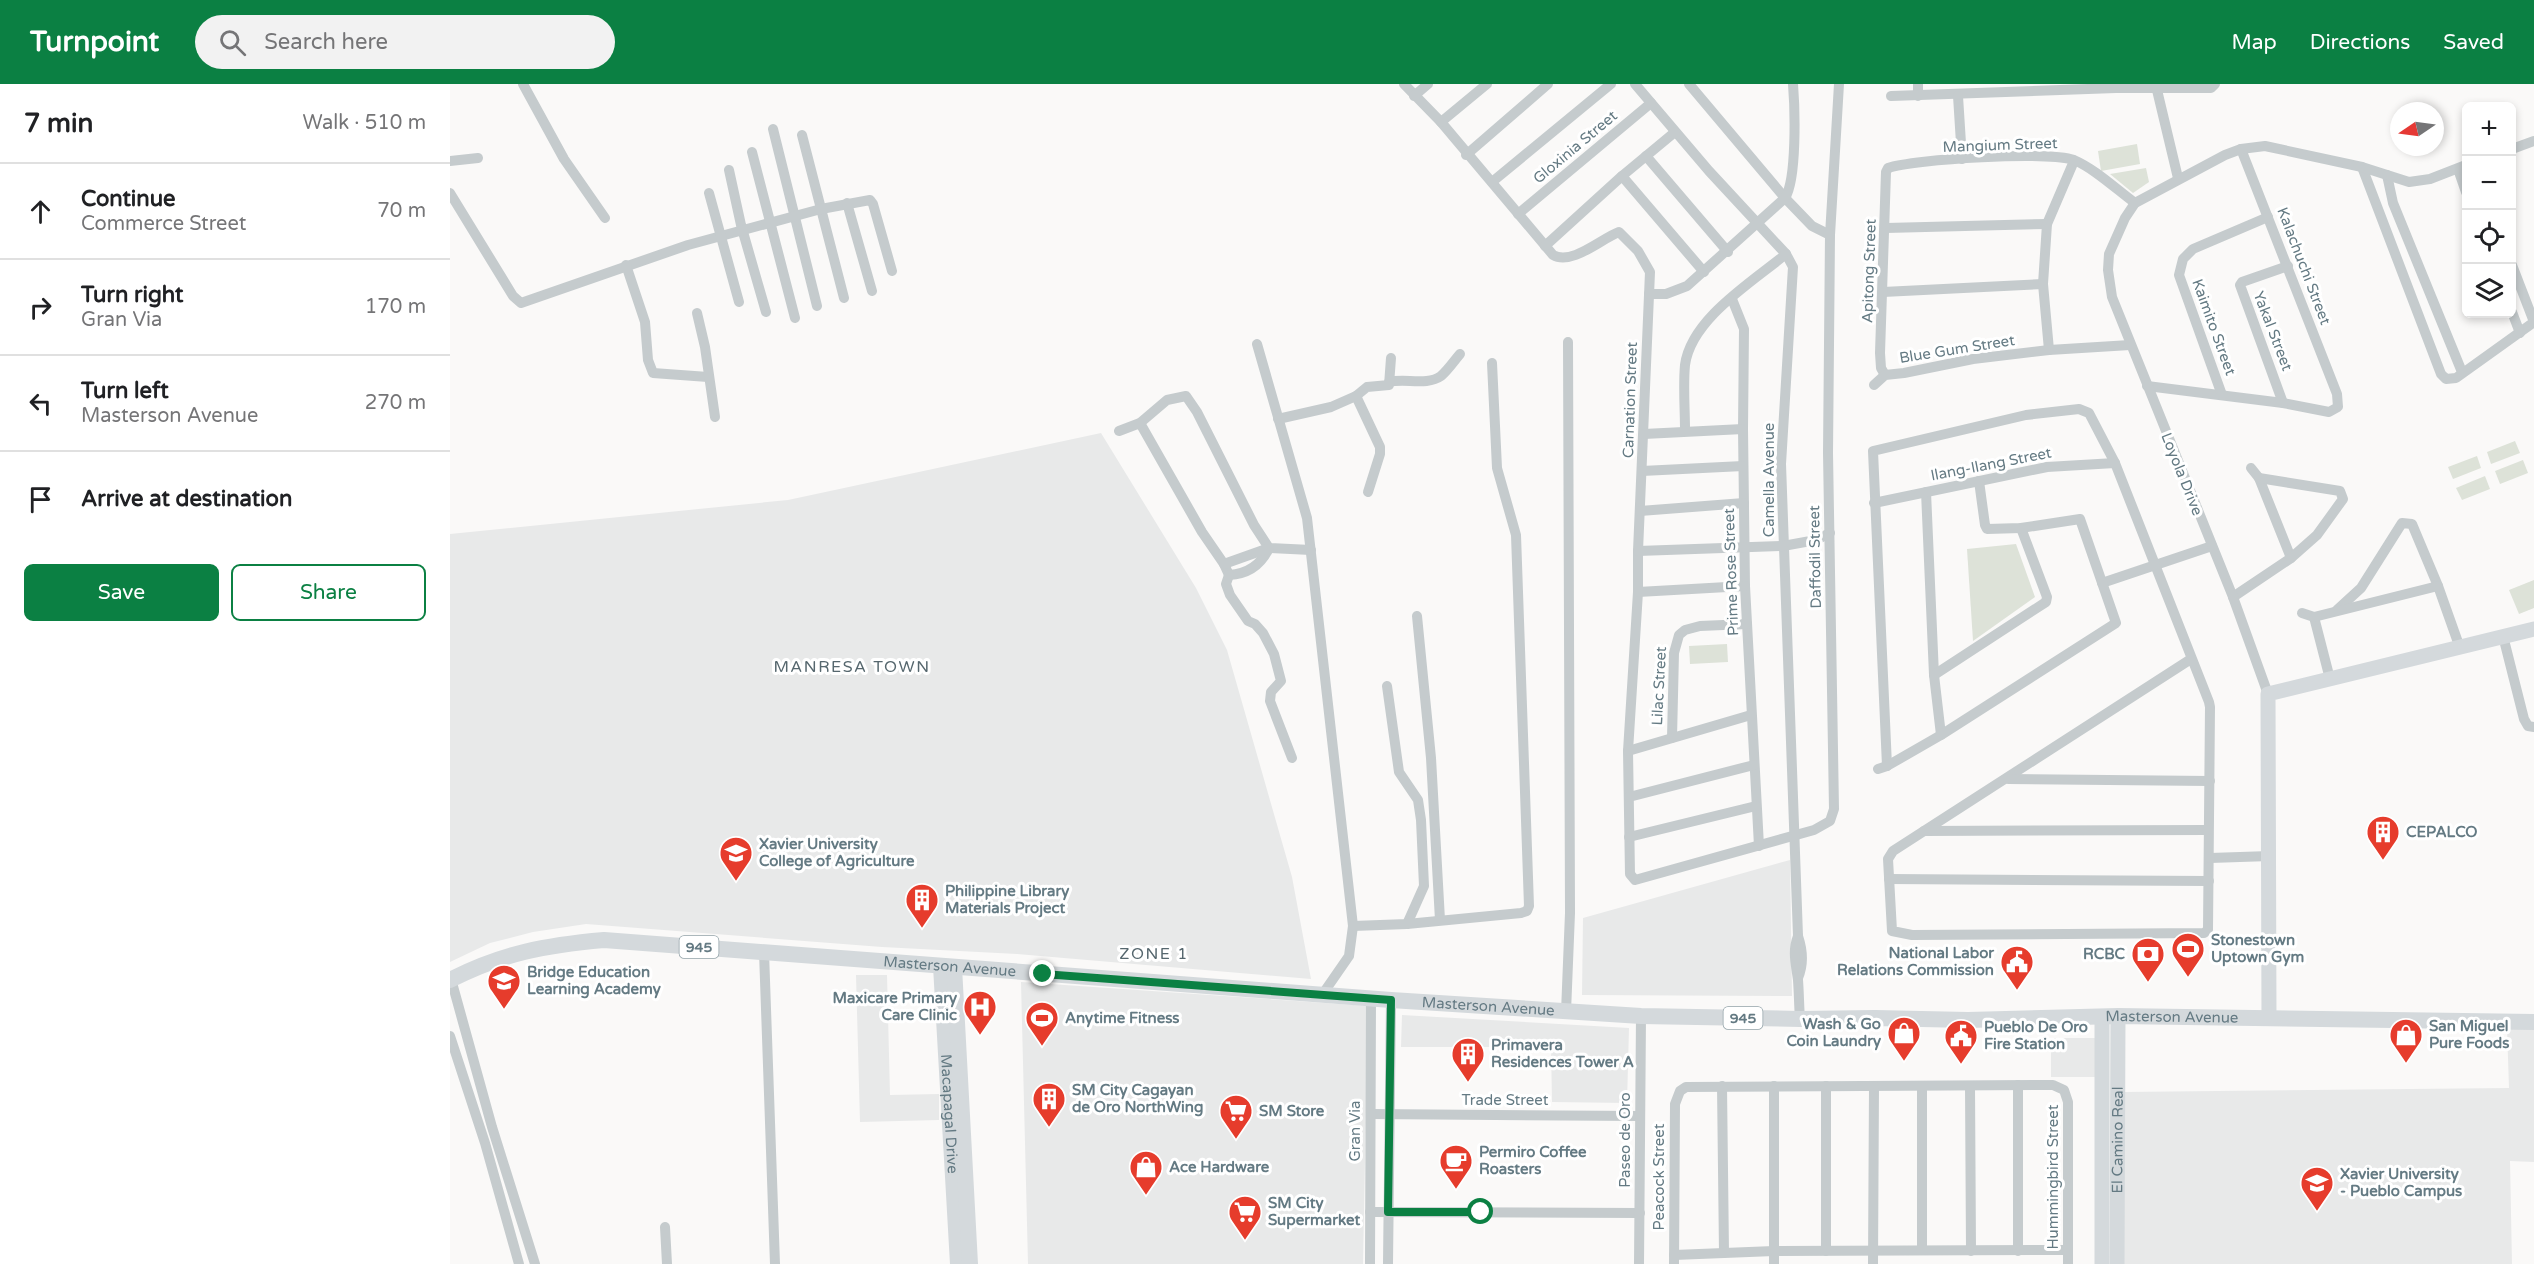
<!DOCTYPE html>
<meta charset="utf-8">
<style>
body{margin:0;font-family:"Varela Round",sans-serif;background:#f2f2f2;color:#202124}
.controls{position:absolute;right:18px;top:18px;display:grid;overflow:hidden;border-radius:9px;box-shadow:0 3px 9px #0003}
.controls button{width:54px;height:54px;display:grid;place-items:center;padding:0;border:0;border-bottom:2px solid #e0e0e0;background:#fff;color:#202124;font:30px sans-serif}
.compass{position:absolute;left:1940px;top:18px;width:54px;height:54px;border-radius:50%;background:#fff;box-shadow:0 3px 9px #0003;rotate:257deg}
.stop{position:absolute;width:18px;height:18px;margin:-14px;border:4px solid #0b8043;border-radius:50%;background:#fff}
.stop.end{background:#0b8043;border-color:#fff;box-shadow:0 2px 6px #0008}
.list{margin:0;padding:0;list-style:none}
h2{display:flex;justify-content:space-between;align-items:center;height:78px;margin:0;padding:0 24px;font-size:26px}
h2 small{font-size:20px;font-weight:400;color:#757577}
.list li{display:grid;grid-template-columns:39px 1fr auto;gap:18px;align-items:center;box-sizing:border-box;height:96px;padding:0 24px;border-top:2px solid #e0e0e0}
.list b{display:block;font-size:22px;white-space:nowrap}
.list p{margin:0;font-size:20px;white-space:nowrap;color:#757577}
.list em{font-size:20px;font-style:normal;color:#757577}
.actions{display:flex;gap:12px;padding:18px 24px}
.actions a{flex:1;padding:14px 0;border:2px solid #0b8043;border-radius:9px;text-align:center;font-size:21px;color:#0b8043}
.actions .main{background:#0b8043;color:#fff}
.icon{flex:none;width:33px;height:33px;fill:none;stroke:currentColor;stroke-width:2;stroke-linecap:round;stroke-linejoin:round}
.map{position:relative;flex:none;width:2084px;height:1180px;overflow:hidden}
header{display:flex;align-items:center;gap:36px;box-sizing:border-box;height:84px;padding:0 30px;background:#0b8043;color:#fff}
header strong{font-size:28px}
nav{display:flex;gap:33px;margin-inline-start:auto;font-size:21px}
.search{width:420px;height:54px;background:#f2f2f2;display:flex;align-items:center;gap:15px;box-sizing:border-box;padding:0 21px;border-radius:33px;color:#757577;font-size:22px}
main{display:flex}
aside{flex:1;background:#fff}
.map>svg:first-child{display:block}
.built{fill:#e8e9e9}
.green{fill:#dde2d8}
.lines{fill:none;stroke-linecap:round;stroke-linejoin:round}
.street{stroke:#c5cbcd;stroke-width:10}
.secondary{stroke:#d4d9dc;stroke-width:15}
.primary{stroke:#d4d9dc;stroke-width:16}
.route{stroke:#0b8043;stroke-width:8}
.labels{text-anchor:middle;stroke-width:6;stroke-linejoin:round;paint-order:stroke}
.shield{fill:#fff;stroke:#92a2a8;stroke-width:1.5}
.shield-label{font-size:14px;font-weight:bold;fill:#647a83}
.street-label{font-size:15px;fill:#647a83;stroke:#fff}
.poi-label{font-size:15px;font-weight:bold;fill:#647a83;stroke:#fff;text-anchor:start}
.neighbourhood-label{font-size:16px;letter-spacing:1.5px;fill:#56676e;stroke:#fff}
</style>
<header>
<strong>Turnpoint</strong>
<div class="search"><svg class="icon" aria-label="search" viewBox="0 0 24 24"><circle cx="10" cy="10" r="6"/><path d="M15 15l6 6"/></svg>Search here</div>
<nav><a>Map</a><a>Directions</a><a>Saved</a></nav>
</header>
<main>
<aside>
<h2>7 min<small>Walk · 510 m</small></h2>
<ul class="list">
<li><svg class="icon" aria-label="ahead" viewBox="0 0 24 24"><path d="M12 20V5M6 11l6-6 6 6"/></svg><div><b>Continue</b><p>Commerce Street</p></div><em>70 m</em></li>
<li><svg class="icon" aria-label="right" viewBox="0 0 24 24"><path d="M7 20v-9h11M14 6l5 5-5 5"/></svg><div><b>Turn right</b><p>Gran Via</p></div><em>170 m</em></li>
<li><svg class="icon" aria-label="left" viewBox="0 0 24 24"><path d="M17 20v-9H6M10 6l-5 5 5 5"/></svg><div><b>Turn left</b><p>Masterson Avenue</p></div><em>270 m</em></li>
<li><svg class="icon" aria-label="arrive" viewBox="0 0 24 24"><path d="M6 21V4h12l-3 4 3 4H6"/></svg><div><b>Arrive at destination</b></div></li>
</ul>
<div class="actions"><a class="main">Save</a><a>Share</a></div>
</aside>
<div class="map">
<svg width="2084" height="1180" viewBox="0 0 2084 1180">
<rect width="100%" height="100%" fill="#faf9f8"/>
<g class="built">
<polygon points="651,349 746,504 777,566 842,793 861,895 567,870 432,863 136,840 83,848 40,859 0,878 0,450 338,416"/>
<polygon points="1340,776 1342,912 1132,911 1133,834"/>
<polygon points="406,891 437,891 440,1011 489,1010 489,1036 410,1038"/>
<polygon points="571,898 918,922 913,1180 578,1180"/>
<polygon points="952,931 1179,944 1177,1019 1102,1018 1101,963 951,963"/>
<polygon points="2057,944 2084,945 2084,1078 2060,1077 2062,1180 1673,1180 1674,1008 2059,1004"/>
<polygon points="1601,954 1645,954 1646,993 1601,993"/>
</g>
<g class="green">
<polygon points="1687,60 1690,80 1651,87 1648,67"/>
<polygon points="1696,84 1699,98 1683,109 1660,90"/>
<polygon points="2065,357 2070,369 2041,380 2037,368"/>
<polygon points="2027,372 2031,384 2003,395 1998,383"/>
<polygon points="2073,376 2078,389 2050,400 2045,387"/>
<polygon points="2035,392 2040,405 2012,416 2006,404"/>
<polygon points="1566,460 1585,513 1523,557 1517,465"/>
<polygon points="2084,496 2084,524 2069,530 2059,506"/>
<polygon points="1277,560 1278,578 1240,580 1239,562"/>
</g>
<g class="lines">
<g class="street">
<polyline points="73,0 114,75 155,134"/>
<path d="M 954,0 L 991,38 L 1103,171 C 1122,182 1152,154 1169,148 L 1188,167 L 1200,188 L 1188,467 L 1188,508 L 1178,667 L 1180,790 L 1185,796 L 1364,746 L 1380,737 L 1384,725 L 1378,369 L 1380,151 L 1389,0"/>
<path d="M 1185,0 L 1259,87 L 1336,170 L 1343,183 L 1331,380 L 1348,852 C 1353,867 1354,880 1348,894"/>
<polyline points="1239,0 1335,114 1362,142 1380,151"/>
<polyline points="1468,0 1468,12"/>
<polyline points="1707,6 1728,94"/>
<polyline points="964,12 978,0"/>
<polyline points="1441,12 1666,4 1761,4 1765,0"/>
<polyline points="1508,12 1512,75"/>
<polyline points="991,38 1037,0"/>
<polyline points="323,45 367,222"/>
<polyline points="352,51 394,214"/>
<polyline points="2062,65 2084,57"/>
<polyline points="302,68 345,234"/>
<polyline points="1016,71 1098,0"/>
<polyline points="1196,72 1278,168"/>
<polyline points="0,77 28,74"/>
<polyline points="1912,83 1991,290 1996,295 2006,294 2084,238"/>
<polyline points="2008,85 2016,108"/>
<polyline points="279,86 291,141 316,228"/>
<polyline points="1937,91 1943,119 2012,288"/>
<polyline points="1172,92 1254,188"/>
<polyline points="1042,98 1161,0"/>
<polyline points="0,109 63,212 71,219 238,161 371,125 420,116 423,120 442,187"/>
<polyline points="259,109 289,218"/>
<polyline points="397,119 422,207"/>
<polyline points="1068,130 1201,19"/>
<polyline points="1436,144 1597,140"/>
<polyline points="1095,162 1172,92 1225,48"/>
<polyline points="176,181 195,238 198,276 203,289 258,293"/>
<polyline points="2062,181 2084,238"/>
<polyline points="1433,208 1593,200"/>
<path d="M 1199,210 L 1216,210 L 1237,202 L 1335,114 C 1347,95 1345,25 1343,0"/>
<polyline points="1282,215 1294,245 1293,345 1295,502 1309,762"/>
<polyline points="2062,228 2070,249"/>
<polyline points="247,229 255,263 265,333"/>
<polyline points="807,260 857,434 903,842 899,872 872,911"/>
<polyline points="1599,266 1593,200 1597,140 1624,77"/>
<path d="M 1435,291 L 1431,284 L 1430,269 L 1436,88 L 1438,84 C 1463,75 1601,67 1624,76 C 1645,85 1666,105 1685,119"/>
<path d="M 939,298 C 955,294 977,302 991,292 C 998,286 1004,277 1010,270"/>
<polyline points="1424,301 1435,291 1454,289 1523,275 1599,266 1680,261"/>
<polyline points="1697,302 1833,319 1879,328 1888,323 1887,310 1791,65"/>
<polyline points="1772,311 1729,191 1733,175 1743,165 1818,133"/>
<polyline points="906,312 930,363 930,370 918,408"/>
<polyline points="1833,319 1790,201 1792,198 1838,182"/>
<polyline points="828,335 881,323 906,312 917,303 939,301 941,274"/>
<path d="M 690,339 L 752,448 L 774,480 L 779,491 C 797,490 811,481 819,464"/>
<path d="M 1235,346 C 1235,325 1233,302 1235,281 C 1241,235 1302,198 1336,170"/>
<polyline points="669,347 690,339 717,316 736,312 747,328 804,441 819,464 861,466"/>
<polyline points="1194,350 1293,345"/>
<polyline points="1801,384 1809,394 1841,474"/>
<polyline points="1192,387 1293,382"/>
<polyline points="1476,408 1484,591 1491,651"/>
<polyline points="1424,419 1597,383 1665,379"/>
<polyline points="1190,427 1294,419"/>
<polyline points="1188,467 1333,462 1366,456 1380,449"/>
<polyline points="774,480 819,464"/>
<polyline points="779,491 776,500 780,511 798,537 805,540 813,549 824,570 831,597 821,608 820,617 842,674"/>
<polyline points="1652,499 1762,462"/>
<polyline points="1188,508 1295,502"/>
<polyline points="1783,513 1841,474 1867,451 1893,415 1890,407 1809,394"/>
<polyline points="1887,526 1911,504 1952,439 1962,440 1988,502 2010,564"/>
<polyline points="1852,529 1864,533 1880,595"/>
<polyline points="967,532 981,674 990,836"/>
<polyline points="1864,533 1988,502"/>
<polyline points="2053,552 2074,635 2078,642 2084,643"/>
<polyline points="1484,591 1596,518 1597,513 1571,444"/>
<polyline points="937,602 949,688 968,716 971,736 974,802 957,840"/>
<polyline points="1818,610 1783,513 1662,213 1658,186 1659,170 1675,134 1685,119 1775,71 1791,65 1815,62 1912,83 1959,98 1980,95 2016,81"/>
<polyline points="1222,654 1224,569 1229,551 1235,546 1250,542 1297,540"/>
<polyline points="1178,667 1301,631"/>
<polyline points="1437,682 1423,367 1576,331 1629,325 1639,329 1665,379 1759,618 1760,623 1758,846 1754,849 1462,851 1442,847 1438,775 1443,767 1741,575"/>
<polyline points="1428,685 1437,682 1491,651 1666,539 1630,435 1571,444 1537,445 1535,441 1529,397"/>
<polyline points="1558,695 1760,697"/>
<polyline points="1179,713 1304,681"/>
<polyline points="1474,747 1758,746"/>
<polyline points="1179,753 1306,722"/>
<polyline points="1760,774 1820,772"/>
<polyline points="1439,795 1759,797"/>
<polyline points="903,842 957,840 1071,829 1077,827 1079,822 1066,451 1047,384 1042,279"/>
<path d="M 1348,852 C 1342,868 1346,880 1348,896 C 1349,909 1349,922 1350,935"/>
<polyline points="314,868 325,1180"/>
<polyline points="1,895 42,1043 85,1180"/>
<polyline points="1116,928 1120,829 1118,258"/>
<polyline points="0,952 35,1059 69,1180"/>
<polyline points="1272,1002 1274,1169"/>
<polyline points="1376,1002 1376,1167"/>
<polyline points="1520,1002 1521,1167"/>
<polyline points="921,1030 1190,1032"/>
<polyline points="920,1128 1190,1129"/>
<polyline points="215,1143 217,1180"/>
<polyline points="1472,1166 1472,1002"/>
<polyline points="1568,1167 1568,1001"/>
<polyline points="1224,1171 1324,1167 1618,1166"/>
<polyline points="920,1180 921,914"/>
<polyline points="938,1180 941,916"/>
<polyline points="1189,1180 1191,932"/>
<polyline points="1224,1180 1225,1020 1230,1007 1236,1003 1603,1001 1614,1006 1618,1018 1618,1180"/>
<polyline points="1324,1180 1324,1002"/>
<polyline points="1423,1180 1424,1002"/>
</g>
<g class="secondary">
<polyline points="1652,933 1652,1180"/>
<polyline points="1819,934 1818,610 2084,545"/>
<path id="s1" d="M 1667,1180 L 1668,932"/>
</g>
<g class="primary">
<path id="s2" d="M 491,882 L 508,1180"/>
<polyline points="504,883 520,1180"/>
<path id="s3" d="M 0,896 C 52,869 97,861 154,856 L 941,916 L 1191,932 L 1350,935 L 1425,934 L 1518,936 L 1668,932 L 2084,938"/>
</g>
</g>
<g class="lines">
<polyline class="route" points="593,890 941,916 938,1128 1031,1128"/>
</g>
<defs>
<g id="building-pin" transform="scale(1.725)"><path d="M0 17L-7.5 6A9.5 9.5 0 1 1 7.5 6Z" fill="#e63c2c" stroke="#fff"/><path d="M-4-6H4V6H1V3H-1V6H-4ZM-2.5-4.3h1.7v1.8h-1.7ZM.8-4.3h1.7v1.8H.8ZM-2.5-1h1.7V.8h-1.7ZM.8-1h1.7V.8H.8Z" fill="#fff"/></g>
<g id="university-pin" transform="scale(1.725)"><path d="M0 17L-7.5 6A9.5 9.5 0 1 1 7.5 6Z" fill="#e63c2c" stroke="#fff"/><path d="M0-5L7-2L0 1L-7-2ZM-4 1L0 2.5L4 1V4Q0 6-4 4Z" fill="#fff"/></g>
<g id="stadium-pin" transform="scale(1.725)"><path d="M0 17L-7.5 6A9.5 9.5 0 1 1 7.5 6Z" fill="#e63c2c" stroke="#fff"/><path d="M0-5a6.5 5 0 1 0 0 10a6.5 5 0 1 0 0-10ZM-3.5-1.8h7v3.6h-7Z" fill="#fff"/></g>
<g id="bank-pin" transform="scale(1.725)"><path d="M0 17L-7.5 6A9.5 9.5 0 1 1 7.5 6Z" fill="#e63c2c" stroke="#fff"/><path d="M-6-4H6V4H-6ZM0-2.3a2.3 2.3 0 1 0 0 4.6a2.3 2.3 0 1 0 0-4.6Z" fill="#fff"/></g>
<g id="civic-pin" transform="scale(1.725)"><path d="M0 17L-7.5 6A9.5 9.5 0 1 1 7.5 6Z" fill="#e63c2c" stroke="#fff"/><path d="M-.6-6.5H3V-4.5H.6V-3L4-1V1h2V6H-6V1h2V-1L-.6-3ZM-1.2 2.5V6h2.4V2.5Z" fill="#fff"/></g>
<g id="school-pin" transform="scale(1.725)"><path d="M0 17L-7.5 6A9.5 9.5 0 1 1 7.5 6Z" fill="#e63c2c" stroke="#fff"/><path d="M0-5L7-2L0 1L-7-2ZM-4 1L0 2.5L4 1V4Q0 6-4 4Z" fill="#fff"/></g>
<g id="hospital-pin" transform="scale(1.725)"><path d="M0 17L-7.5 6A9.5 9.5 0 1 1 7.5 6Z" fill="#e63c2c" stroke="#fff"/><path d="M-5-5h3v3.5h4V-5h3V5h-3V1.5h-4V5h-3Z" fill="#fff"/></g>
<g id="shop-pin" transform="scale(1.725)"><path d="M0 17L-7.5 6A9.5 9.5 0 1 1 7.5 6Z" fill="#e63c2c" stroke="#fff"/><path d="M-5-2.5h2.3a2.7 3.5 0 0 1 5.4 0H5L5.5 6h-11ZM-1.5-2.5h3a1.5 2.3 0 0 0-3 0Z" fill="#fff"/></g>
<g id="supermarket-pin" transform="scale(1.725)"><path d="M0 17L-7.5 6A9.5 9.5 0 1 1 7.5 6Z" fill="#e63c2c" stroke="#fff"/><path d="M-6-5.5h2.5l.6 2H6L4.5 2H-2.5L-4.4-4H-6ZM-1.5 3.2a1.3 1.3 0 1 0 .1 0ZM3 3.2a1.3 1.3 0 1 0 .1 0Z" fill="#fff"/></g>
<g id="cafe-pin" transform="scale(1.725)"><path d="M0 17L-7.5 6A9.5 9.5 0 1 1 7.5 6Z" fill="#e63c2c" stroke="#fff"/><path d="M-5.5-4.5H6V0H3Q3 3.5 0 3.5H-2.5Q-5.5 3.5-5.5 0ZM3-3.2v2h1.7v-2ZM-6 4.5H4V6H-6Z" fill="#fff"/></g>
</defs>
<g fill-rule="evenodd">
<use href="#building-pin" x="1933" y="748"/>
<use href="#university-pin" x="286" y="769"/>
<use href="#building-pin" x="472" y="816"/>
<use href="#stadium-pin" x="1738" y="865"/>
<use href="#bank-pin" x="1698" y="870"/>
<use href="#civic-pin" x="1567" y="878"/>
<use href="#school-pin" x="54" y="897"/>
<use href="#hospital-pin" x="530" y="923"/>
<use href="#stadium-pin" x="592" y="934"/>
<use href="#shop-pin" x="1454" y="949"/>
<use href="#shop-pin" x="1956" y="951"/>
<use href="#civic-pin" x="1511" y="952"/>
<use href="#building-pin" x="1018" y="970"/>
<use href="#building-pin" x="599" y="1015"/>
<use href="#supermarket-pin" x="786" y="1027"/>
<use href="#cafe-pin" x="1006" y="1077"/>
<use href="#shop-pin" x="696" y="1083"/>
<use href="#school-pin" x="1867" y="1099"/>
<use href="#supermarket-pin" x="795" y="1128"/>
</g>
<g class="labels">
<g class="shield">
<rect x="229.5" y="852" width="39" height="22" rx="4.5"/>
<rect x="1273.5" y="923" width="39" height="22" rx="4.5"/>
</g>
<g class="shield-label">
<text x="249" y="868">945</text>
<text x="1293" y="939">945</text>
</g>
<g class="street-label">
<text transform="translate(1550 61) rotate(-2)" y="5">Mangium Street</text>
<text transform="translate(1125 63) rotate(-40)" y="5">Gloxinia Street</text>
<text transform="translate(1854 182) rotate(69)" y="5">Kalachuchi Street</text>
<text transform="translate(1419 187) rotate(-88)" y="5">Apitong Street</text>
<text transform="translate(1764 243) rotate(70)" y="5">Kaimito Street</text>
<text transform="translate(1823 247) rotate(69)" y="5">Yakal Street</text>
<text transform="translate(1507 265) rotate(-9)" y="5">Blue Gum Street</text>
<text transform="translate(1180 316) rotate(-88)" y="5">Carnation Street</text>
<text transform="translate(1541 380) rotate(-11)" y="5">Ilang-Ilang Street</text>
<text transform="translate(1732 390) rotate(68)" y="5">Loyola Drive</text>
<text transform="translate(1319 396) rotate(-90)" y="5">Camella Avenue</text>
<text transform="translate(1365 473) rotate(-91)" y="5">Daffodil Street</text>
<text transform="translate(1281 488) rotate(-92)" y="5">Prime Rose Street</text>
<text transform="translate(1209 602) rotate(-87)" y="5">Lilac Street</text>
<text dy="5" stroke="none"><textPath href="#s3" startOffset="507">Masterson Avenue</textPath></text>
<text dy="5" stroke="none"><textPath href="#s3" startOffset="1047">Masterson Avenue</textPath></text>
<text dy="5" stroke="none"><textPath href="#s3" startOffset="1731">Masterson Avenue</textPath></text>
<text x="1055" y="1021">Trade Street</text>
<text dy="5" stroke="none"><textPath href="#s2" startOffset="148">Macapagal Drive</textPath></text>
<text transform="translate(905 1047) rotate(-90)" y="5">Gran Via</text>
<text transform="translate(1175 1056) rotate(-90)" y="5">Paseo de Oro</text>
<text dy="5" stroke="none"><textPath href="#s1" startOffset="124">El Camino Real</textPath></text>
<text transform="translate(1209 1093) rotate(-90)" y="5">Peacock Street</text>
<text transform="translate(1603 1093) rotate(-90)" y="5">Hummingbird Street</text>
</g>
<g class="poi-label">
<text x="1956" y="753">CEPALCO</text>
<text x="309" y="765">Xavier University<tspan x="309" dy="17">College of Agriculture</tspan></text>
<text x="495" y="812">Philippine Library<tspan x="495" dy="17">Materials Project</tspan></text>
<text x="1761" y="861">Stonestown<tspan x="1761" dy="17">Uptown Gym</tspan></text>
<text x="1544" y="874" text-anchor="end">National Labor<tspan x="1544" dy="17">Relations Commission</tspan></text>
<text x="1675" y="875" text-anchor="end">RCBC</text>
<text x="77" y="893">Bridge Education<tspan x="77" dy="17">Learning Academy</tspan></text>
<text x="507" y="919" text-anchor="end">Maxicare Primary<tspan x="507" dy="17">Care Clinic</tspan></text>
<text x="615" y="939">Anytime Fitness</text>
<text x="1431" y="945" text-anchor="end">Wash &amp; Go<tspan x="1431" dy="17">Coin Laundry</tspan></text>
<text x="1979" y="947">San Miguel<tspan x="1979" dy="17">Pure Foods</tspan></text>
<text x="1534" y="948">Pueblo De Oro<tspan x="1534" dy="17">Fire Station</tspan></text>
<text x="1041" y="966">Primavera<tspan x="1041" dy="17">Residences Tower A</tspan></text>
<text x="622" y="1011">SM City Cagayan<tspan x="622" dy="17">de Oro NorthWing</tspan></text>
<text x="809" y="1032">SM Store</text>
<text x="1029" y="1073">Permiro Coffee<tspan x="1029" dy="17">Roasters</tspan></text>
<text x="719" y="1088">Ace Hardware</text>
<text x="1890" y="1095">Xavier University<tspan x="1890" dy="17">- Pueblo Campus</tspan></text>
<text x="818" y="1124">SM City<tspan x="818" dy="17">Supermarket</tspan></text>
</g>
<g class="neighbourhood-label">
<text x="402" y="588">MANRESA TOWN</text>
<text x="704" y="875">ZONE 1</text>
</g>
</g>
</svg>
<div class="controls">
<button>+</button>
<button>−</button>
<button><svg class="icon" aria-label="locate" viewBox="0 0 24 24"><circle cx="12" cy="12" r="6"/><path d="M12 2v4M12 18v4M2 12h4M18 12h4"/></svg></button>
<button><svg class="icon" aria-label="layers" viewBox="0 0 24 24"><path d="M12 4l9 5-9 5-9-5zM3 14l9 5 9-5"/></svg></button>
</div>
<svg class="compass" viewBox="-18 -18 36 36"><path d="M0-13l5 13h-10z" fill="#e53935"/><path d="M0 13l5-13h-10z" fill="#757577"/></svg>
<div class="stop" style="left:1031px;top:1128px"></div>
<div class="stop end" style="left:593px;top:890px"></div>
</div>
</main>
